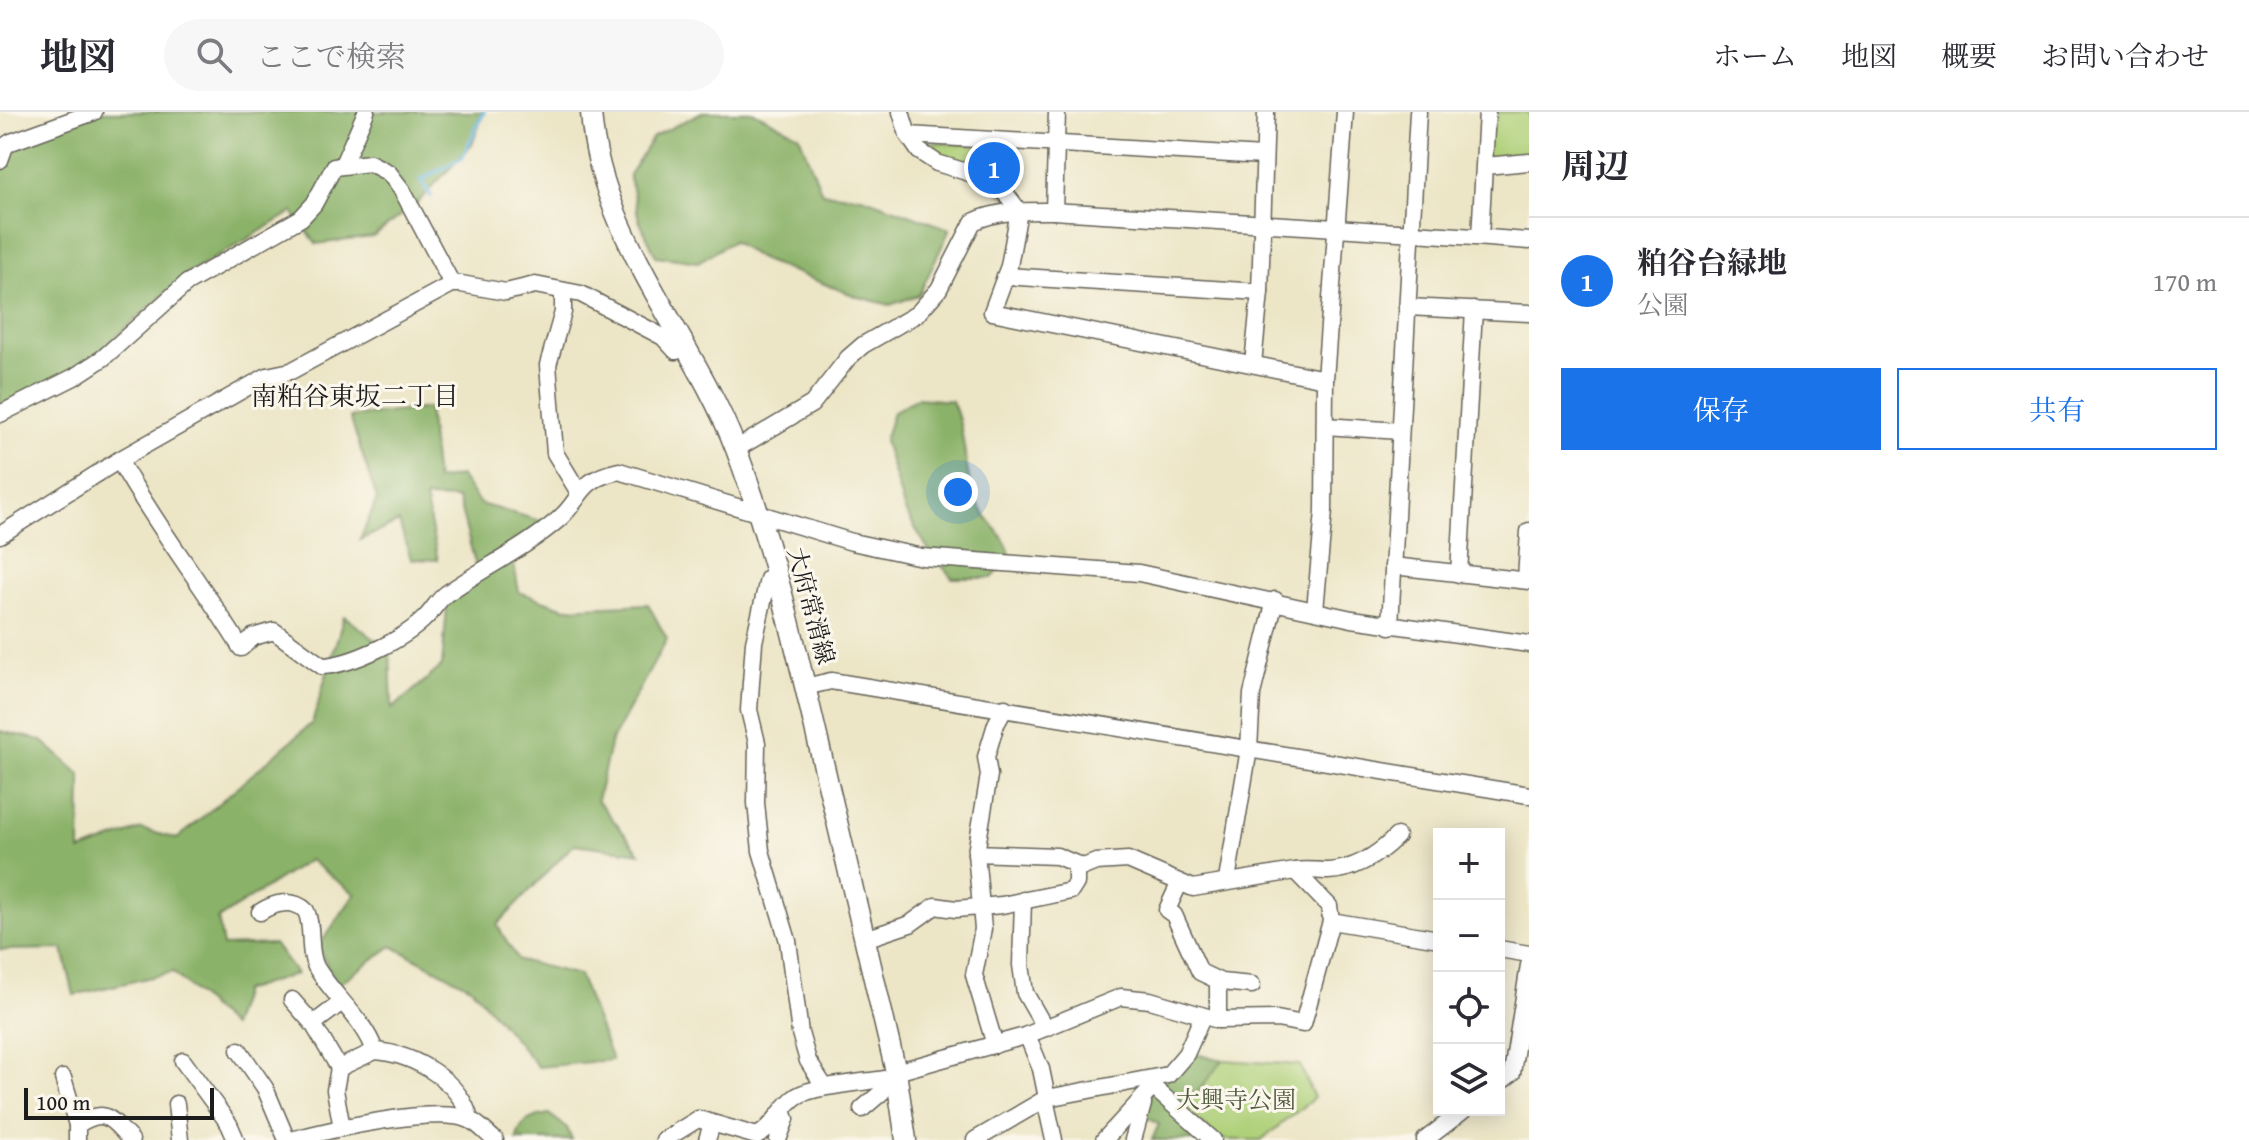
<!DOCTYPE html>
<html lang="ja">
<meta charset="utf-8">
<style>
body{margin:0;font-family:"Gentium Book Plus","Noto Serif JP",serif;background:#f7f7f7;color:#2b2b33}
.controls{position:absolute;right:24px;bottom:24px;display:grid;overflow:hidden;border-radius:0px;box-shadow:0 4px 20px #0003}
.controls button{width:72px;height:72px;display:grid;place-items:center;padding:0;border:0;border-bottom:2px solid #e1e1e2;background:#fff;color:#2b2b33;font:40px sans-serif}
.scale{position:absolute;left:24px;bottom:20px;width:190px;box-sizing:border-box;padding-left:8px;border:4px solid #1c1c1c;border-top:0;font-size:22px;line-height:28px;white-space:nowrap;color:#1c1c1c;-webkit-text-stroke:6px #fbf7ec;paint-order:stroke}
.you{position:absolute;left:958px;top:380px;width:28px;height:28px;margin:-20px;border:6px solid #fff;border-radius:50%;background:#1a73e8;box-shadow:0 0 0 12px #1a73e833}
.badge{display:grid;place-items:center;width:52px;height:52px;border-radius:50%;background:#1a73e8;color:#fff;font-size:26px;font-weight:700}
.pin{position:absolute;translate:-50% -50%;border:4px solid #fff;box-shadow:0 2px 8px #0006}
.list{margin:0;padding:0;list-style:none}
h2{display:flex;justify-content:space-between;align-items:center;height:104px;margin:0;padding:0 32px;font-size:34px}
h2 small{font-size:26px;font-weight:400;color:#7c7c81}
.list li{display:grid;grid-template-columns:52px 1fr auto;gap:24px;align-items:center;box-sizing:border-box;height:128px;padding:0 32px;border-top:2px solid #e1e1e2}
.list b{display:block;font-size:30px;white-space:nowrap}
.list p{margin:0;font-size:26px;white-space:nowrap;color:#7c7c81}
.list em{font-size:26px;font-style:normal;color:#7c7c81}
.actions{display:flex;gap:16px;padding:24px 32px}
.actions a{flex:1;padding:18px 0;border:2px solid #1a73e8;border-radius:0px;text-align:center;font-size:28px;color:#1a73e8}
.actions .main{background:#1a73e8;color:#fff}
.icon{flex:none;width:44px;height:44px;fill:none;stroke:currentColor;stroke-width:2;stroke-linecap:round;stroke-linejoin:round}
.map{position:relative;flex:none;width:1529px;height:1028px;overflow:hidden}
header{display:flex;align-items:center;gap:48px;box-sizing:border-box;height:112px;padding:0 40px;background:#fff;border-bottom:2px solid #e1e1e2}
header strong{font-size:38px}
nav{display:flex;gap:44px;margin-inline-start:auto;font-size:28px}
.search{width:560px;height:72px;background:#f7f7f7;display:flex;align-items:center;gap:20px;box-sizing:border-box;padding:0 28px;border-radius:44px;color:#7c7c81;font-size:30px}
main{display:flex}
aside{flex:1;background:#fff}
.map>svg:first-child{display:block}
.green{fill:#afd079;stroke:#66764a;stroke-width:2}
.forest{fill:#8bb269;stroke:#546742;stroke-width:2}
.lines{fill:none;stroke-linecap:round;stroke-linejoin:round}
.stream{stroke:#66b5e1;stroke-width:4}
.minor-casing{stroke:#656258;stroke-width:19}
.major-casing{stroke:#656258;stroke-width:23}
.minor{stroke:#fff;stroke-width:16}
.major{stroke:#fff;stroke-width:20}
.labels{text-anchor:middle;stroke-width:6;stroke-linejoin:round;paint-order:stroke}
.street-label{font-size:24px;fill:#1c1c1c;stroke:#fbf7ec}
.park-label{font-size:24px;fill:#4f5b3d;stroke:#fbf7ec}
.neighbourhood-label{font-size:26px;fill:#1c1c1c;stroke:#fbf7ec}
</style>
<header>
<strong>地図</strong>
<div class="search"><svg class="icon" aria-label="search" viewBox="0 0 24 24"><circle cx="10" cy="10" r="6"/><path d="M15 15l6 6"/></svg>ここで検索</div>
<nav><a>ホーム</a><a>地図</a><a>概要</a><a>お問い合わせ</a></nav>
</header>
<main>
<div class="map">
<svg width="1529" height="1028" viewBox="0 0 1529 1028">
<rect width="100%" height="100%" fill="#fbf7ec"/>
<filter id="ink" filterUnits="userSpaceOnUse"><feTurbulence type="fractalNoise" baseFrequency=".0125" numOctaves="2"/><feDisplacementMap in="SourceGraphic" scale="16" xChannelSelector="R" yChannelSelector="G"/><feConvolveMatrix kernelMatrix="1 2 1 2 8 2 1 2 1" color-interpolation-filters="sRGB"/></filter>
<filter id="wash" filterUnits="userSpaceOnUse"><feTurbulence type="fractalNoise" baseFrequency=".006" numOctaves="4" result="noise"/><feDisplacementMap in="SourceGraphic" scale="32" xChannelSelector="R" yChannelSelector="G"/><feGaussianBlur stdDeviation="1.8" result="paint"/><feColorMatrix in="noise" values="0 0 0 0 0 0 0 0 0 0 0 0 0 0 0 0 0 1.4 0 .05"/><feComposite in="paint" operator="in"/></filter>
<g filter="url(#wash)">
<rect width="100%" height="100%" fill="#ece5c6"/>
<g class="green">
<polygon points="1487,0 1529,0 1529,50 1485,54"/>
<polygon points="924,30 1019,36 1018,91 940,47"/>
<polygon points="1193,946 1300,953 1314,986 1261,1028 1221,1028 1160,976"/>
</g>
<g class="forest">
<path d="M 78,0 L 484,0 L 472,33 L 418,90 L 373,125 L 316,132 L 293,100 L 186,163 L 77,259 L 0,297 L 0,51 C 13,20 46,7 78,0 Z"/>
<polygon points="702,0 754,0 799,23 822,81 862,85 950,117 919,183 890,193 858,185 758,146 733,129 698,150 656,144 639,108 629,63 653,25"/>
<path d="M 917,286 L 952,289 C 966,319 963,351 973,382 C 982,407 1006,420 1011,446 L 992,466 L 952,466 L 928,437 L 905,399 L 884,329 L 893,300 Z"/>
<polygon points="428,296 436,368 460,364 480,392 545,410 510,431 519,480 565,496 648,492 667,527 611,629 597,688 640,741 574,732 497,813 518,848 579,863 612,948 538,955 472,876 392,834 337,873 318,835 355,782 309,748 218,807 223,834 274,832 296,862 243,879 231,915 173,860 74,883 63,837 0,838 0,619 41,628 81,663 80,739 141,717 177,727 312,611 344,504 390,539 392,597 442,554 448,483 479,466 458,387 425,386 438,448 411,447 399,410 360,428 377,387 350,305"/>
<polygon points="1195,942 1223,948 1180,1002 1205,1028 1152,1028 1159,1012 1135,999 1156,975"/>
<path d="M 549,1002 L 567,1016 L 572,1028 L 517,1028 C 519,1009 531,1005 549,1002 Z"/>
</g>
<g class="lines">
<polyline class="stream" points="431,84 421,68 462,46 484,0"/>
</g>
</g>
<g filter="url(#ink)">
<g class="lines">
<g class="minor-casing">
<g id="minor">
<polyline points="901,0 908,23 919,39 937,51 996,69 1019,99 1009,154 992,200 1325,267"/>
<polyline points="908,23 1263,44"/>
<polyline points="0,48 5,34 11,30 94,0"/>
<polyline points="343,52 366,0"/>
<polyline points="1485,54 1529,50"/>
<polyline points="1054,99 1057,0"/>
<polyline points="1480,125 1487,0"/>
<polyline points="1005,164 1260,180"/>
<polyline points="563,181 563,200 548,253 555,341 578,379"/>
<polyline points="1407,195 1529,201"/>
<polyline points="1253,252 1260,180 1266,0"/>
<polyline points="0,302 74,265 103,246 187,171 301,106 314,92 334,55 370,51 389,61 402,78 452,172"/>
<polyline points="1325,314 1400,319"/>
<path d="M 736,337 L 812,292 L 848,246 L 863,233 L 917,202 L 939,177 L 973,110 C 998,98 1026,99 1054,99 C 1212,109 1371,117 1529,129"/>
<path d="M 119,348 C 156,414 202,472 241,536 L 253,525 L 274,519 L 322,554 C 352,553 405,527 426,505 C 433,498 438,488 446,482 C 483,456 524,437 559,407 C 584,385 577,368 619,359 L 852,430 L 922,445 L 1139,461 L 1352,507 L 1529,532"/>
<polyline points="0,423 119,348 267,264 291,259 452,172 461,172 506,180 535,173 581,182 663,225 676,239 686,235"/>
<polyline points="1393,454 1529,469"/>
<polyline points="776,460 768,467 754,530 749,598 757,631 756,691 761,739 788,829 800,921 808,949 824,974"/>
<polyline points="1459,462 1474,198"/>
<polyline points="1526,468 1529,419"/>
<polyline points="1315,498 1324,399 1325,267 1345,0"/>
<polyline points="1390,514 1418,0"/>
<polyline points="805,575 831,569 1529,683"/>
<polyline points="1005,596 996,612 986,645 989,663 976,741 1057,744 1083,755"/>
<polyline points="976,741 983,817 974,863 995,933"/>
<path d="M 1295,759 C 1306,757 1317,759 1328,759 C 1355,758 1379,742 1397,724"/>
<polyline points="1227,768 1249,637 1252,582 1275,488"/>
<polyline points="1179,772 1167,798 1174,803 1200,860 1221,870 1252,873"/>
<polyline points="1023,788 1021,853 1025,881 1045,916"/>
<path d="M 260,800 C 274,791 293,786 306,799 C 314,816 307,837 316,855 C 333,884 364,907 375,939 C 414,942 461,969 470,1008"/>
<polyline points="1331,809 1439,827"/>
<polyline points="865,827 910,812 935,794 956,797 1002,793 1071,779 1076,771 1076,758 1096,750 1128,748 1193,776 1295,759 1329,794 1331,809 1303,912 1277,907 1218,908 1150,888 1121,885 1025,924 896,960"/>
<polyline points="1499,837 1529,842"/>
<polyline points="292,888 313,912"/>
<polyline points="342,890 313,912 339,956 375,939"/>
<polyline points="1218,908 1218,869"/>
<polyline points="1027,923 1041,957 1047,986"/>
<polyline points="239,938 265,976 287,1028"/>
<polyline points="183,949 229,1012 236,1028"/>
<polyline points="339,956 335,978 342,1016"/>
<polyline points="63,966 77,1013"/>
<polyline points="1153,968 1153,975 1213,1028"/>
<polyline points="1499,971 1512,961 1529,853"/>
<polyline points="1045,987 1054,1028"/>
<polyline points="176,992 180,1028"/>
<polyline points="862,997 882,980 885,967"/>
<path d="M 77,1028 L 77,1013 C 107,994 111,1008 131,1028"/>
<path d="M 291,1028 C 328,1018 437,993 470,1008 C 479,1012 487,1022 495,1028"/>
<path d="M 664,1028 L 698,1007 L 757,1024 C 775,1015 781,994 797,984 C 815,973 872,970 897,965"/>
<polyline points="707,1028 712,1012"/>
<polyline points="778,1028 786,1007 784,1001"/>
<polyline points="975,1028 1047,986 1168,963 1186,942 1202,906"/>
<polyline points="1104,1028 1153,975"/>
<polyline points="1133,1028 1143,992"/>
<polyline points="1425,1028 1464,998"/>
</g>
</g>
<g class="major-casing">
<path id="major" d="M 591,0 C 599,124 693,224 736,337 C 772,432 795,531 818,629 C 844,739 870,849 896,960 L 906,1028"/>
</g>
<use href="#minor" class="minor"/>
<use href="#major" class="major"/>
</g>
</g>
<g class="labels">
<g class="street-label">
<text transform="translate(811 494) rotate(75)" y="8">大府常滑線</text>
</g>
<g class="park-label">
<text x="1236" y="996">大興寺公園</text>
</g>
<g class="neighbourhood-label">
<text x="355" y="293">南粕谷東坂二丁目</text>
</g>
</g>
</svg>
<div class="controls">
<button>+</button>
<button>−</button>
<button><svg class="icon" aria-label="locate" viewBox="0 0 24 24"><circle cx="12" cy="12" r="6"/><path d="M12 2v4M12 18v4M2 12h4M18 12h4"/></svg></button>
<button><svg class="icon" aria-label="layers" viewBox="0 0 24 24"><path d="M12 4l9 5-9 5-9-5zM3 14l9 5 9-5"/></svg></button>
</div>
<div class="scale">100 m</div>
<div class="you"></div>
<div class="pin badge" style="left:994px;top:56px">1</div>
</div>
<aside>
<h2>周辺<small></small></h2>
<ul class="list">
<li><span class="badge">1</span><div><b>粕谷台緑地</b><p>公園</p></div><em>170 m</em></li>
</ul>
<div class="actions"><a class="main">保存</a><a>共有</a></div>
</aside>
</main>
